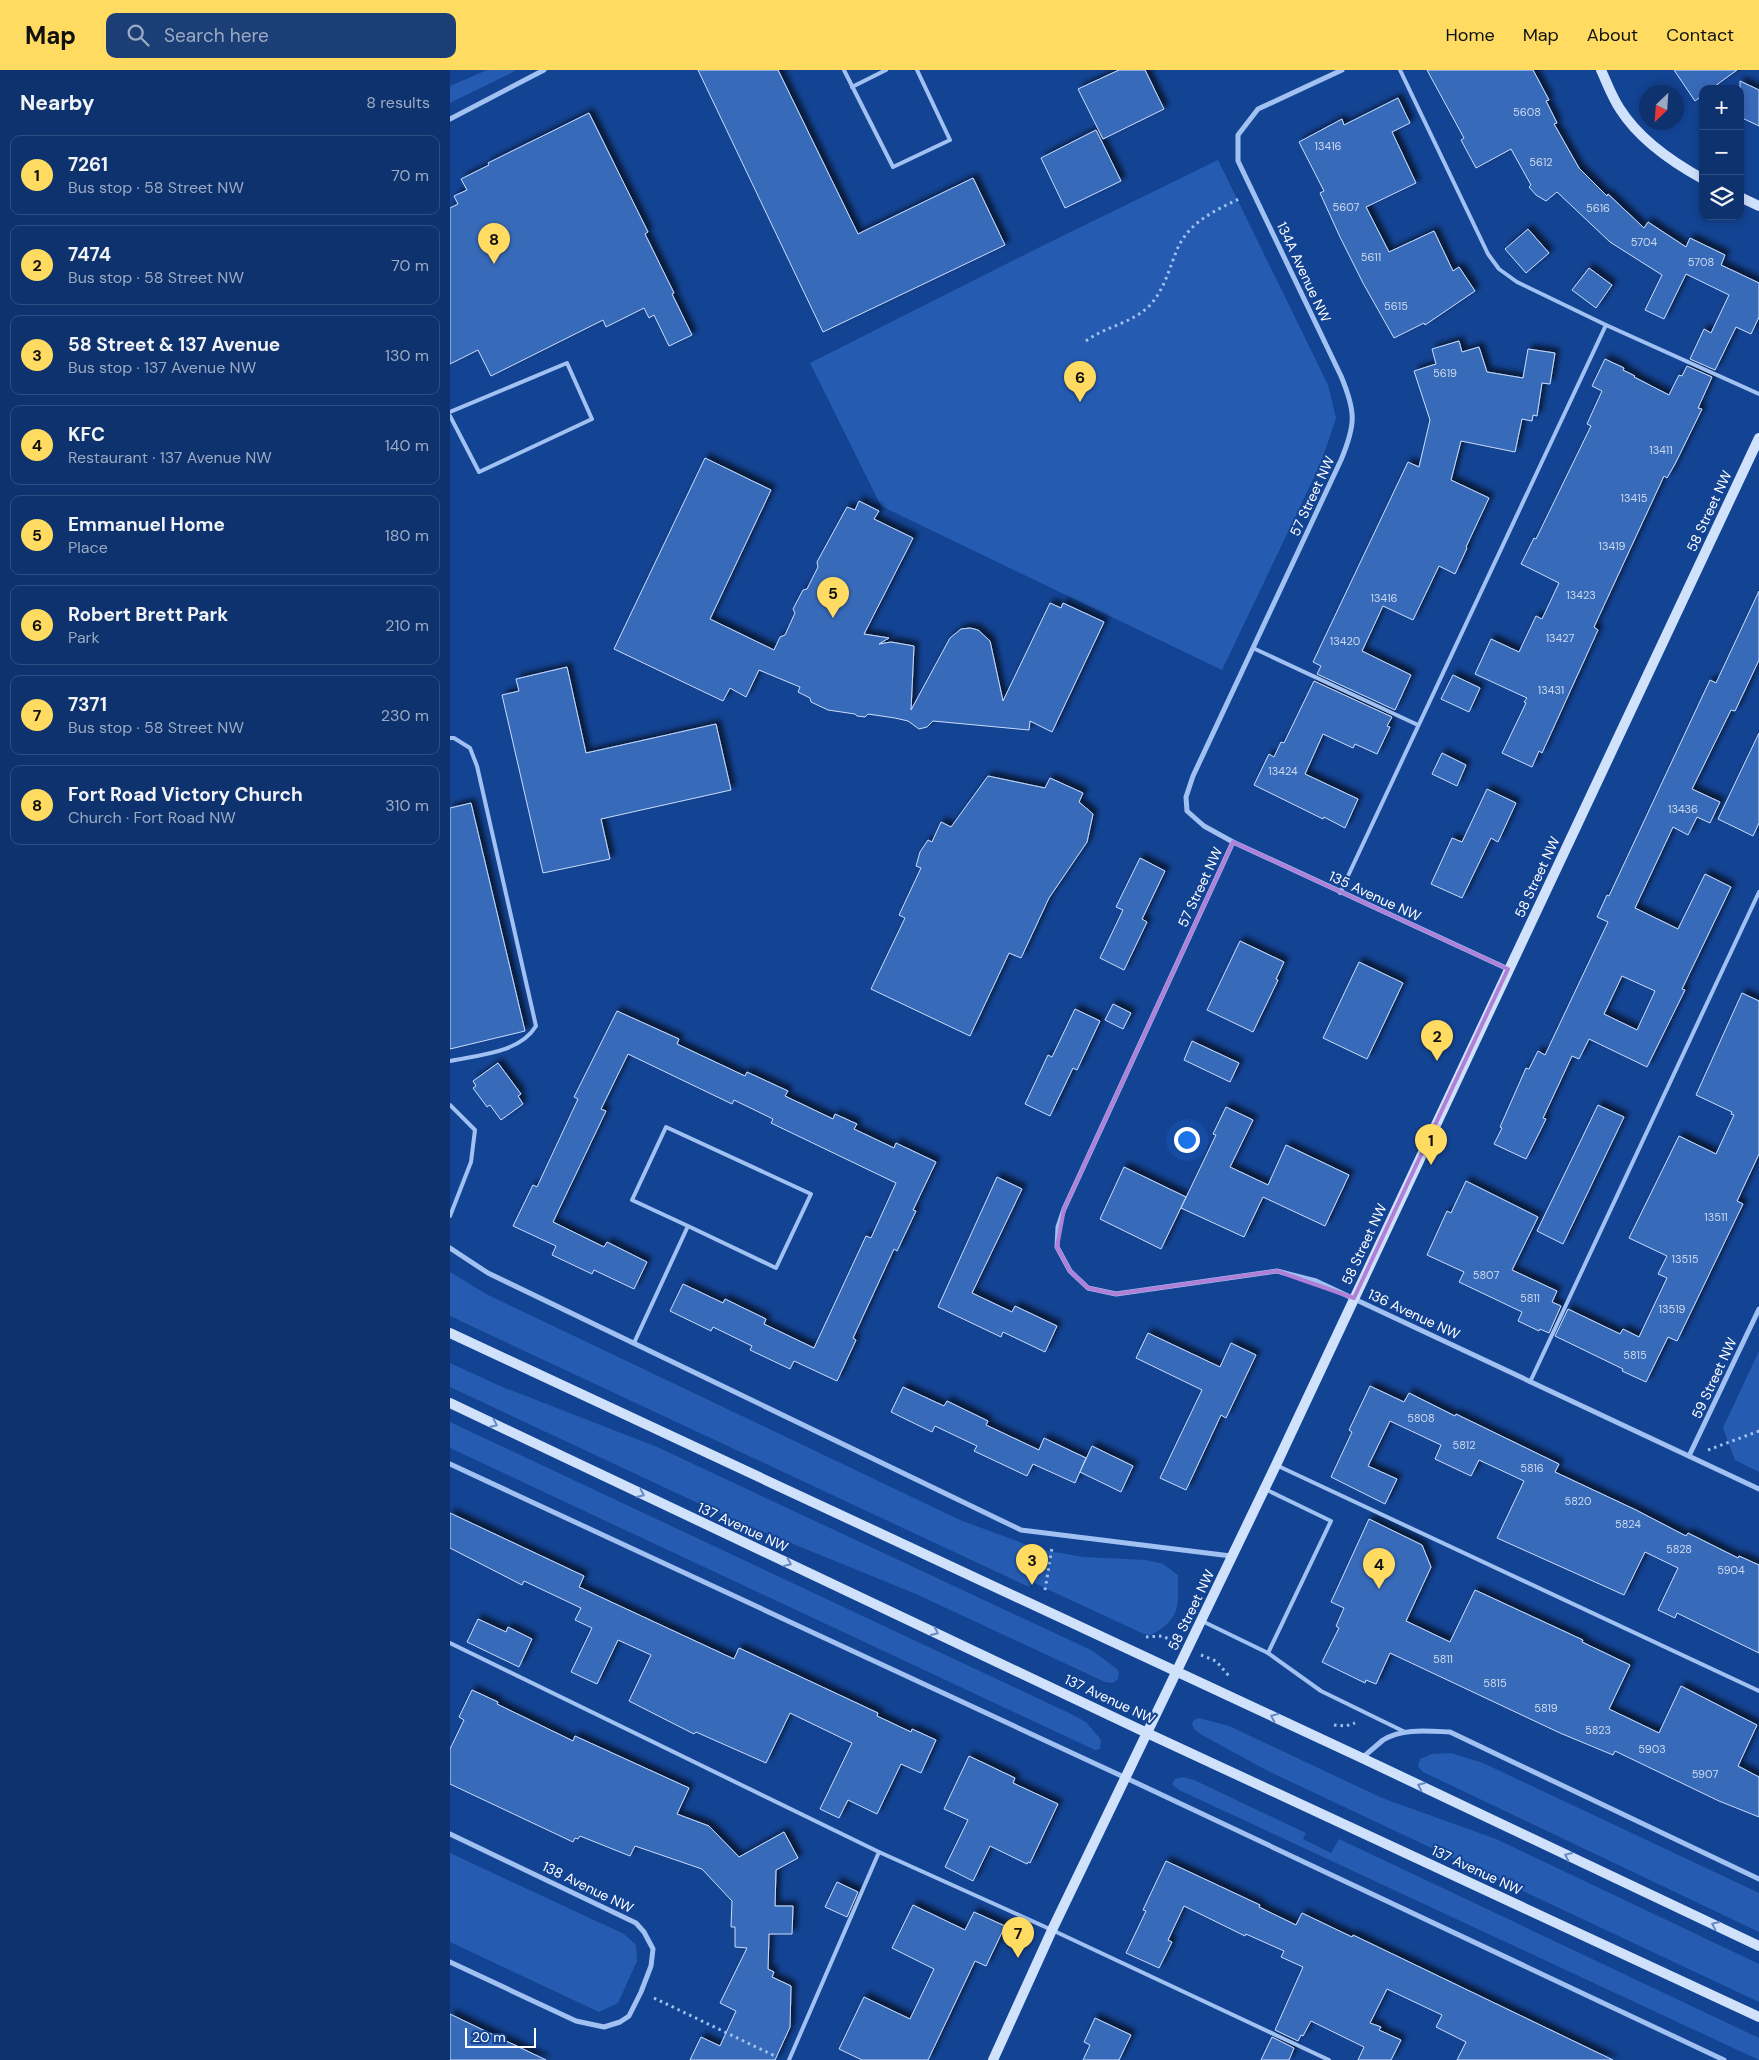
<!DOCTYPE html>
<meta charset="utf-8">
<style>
body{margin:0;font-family:"DM Sans",sans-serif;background:#1c3e76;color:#f1f3f6}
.controls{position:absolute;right:15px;top:15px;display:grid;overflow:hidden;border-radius:10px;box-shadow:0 2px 8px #0003}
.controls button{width:45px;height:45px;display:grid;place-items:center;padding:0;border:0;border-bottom:1px solid #2e4d81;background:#0e326e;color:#f1f3f6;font:25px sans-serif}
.compass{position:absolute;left:1189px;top:15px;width:45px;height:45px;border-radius:50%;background:#0e326e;box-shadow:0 2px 8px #0003;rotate:205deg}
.scale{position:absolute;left:15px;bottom:12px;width:71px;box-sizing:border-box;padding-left:5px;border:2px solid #fff;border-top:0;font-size:14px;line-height:18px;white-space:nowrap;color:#fff;-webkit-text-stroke:4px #134393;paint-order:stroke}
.you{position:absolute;left:736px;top:1069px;width:18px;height:18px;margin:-12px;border:4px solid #fff;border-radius:50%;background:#1a73e8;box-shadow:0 0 0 8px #1a73e833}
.badge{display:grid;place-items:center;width:32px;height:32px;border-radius:50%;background:#ffdb62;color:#111;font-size:16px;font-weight:700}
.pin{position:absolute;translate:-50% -41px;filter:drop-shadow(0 1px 2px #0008)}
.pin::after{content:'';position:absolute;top:26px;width:18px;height:15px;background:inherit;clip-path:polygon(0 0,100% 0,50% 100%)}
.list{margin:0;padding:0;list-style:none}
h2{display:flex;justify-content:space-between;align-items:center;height:65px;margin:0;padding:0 20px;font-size:21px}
h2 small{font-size:16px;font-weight:400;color:#9baac2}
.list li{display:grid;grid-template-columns:32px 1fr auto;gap:15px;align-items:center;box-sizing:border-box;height:80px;margin:0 10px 10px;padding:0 10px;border:1px solid #2e4d81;border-radius:10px}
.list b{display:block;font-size:19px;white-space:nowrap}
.list p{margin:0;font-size:16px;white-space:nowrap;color:#9baac2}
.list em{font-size:16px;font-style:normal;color:#9baac2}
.icon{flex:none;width:28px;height:28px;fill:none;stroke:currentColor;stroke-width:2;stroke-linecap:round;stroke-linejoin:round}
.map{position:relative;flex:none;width:1309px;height:1990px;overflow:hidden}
header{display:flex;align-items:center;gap:30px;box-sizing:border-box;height:70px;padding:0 25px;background:#ffdb62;color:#111}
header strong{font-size:24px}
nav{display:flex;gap:28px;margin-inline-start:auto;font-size:18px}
.search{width:350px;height:45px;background:#1c3e76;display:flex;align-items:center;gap:12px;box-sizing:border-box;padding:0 18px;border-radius:10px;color:#9baac2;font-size:19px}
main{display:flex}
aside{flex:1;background:#0e326e}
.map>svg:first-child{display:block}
.green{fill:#255cb2}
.building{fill:#376aba;stroke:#c9ddfd;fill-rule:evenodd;filter:url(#shadow)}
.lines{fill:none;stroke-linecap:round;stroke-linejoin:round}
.path{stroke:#a1c1f2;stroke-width:3;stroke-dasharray:2.5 4;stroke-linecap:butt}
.lane{stroke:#a1c1f2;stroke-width:4}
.street{stroke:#a1c1f2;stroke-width:5}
.secondary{stroke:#d0e1fc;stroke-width:10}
.oneway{stroke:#688ac2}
.marked{fill:none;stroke:#b080d9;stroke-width:4;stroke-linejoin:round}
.labels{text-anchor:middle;stroke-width:4;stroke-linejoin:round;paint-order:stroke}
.number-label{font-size:11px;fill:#cddaee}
.street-label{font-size:14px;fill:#fff;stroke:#134393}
</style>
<header>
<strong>Map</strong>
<div class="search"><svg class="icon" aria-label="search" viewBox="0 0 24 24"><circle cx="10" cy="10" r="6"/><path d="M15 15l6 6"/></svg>Search here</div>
<nav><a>Home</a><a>Map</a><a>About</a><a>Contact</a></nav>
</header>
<main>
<aside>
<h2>Nearby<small>8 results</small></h2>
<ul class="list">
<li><span class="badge">1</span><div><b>7261</b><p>Bus stop · 58 Street NW</p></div><em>70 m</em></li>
<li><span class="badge">2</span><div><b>7474</b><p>Bus stop · 58 Street NW</p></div><em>70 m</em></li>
<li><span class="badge">3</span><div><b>58 Street &amp; 137 Avenue</b><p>Bus stop · 137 Avenue NW</p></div><em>130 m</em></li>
<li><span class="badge">4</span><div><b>KFC</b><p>Restaurant · 137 Avenue NW</p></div><em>140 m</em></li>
<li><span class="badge">5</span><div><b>Emmanuel Home</b><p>Place</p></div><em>180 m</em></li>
<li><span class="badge">6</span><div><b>Robert Brett Park</b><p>Park</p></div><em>210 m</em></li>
<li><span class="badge">7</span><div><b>7371</b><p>Bus stop · 58 Street NW</p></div><em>230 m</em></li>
<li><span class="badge">8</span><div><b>Fort Road Victory Church</b><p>Church · Fort Road NW</p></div><em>310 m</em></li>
</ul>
</aside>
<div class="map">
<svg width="1309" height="1990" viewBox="0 0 1309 1990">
<defs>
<filter id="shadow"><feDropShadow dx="4.5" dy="-4.5" stdDeviation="2.5" flood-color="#0009"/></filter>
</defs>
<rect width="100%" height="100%" fill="#134393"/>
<g class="green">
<polygon points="37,0 67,0 0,33 0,16"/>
<polygon points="768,90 878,315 886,348 870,395 772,600 431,436 360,293 592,176"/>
<path d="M 0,1202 L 36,1224 L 510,1450 L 588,1479 L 633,1487 L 696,1490 L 713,1494 L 728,1505 C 728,1537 731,1548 701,1565 L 694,1564 L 582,1512 L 579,1517 L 0,1246 Z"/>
<polygon points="1309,1281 1309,1402 1285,1390 1273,1358"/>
<polygon points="0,1293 50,1316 207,1377 643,1581 667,1599 669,1603 668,1609 663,1613 655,1612 466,1524 282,1449 0,1317"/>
<polygon points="0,1352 619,1643 636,1652 651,1670 650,1679 645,1680 0,1378"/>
<polygon points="749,1648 779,1656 932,1728 1046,1769 1309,1894 1309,1932 818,1701 752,1665 744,1659 742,1654 744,1650"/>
<polygon points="1001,1683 1033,1693 1309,1823 1309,1862 973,1702 968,1696 970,1689 982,1684"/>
<polygon points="732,1707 744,1710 856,1763 853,1769 881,1783 889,1769 1309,1968 1309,1990 729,1720 722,1714 725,1709"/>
<polygon points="0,1783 174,1864 186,1875 187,1891 168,1933 149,1942 0,1872"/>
</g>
<g class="building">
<polygon points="248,0 328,0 408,164 523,108 555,175 373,262"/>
<polygon points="669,0 695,0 714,39 653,69 628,19"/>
<polygon points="977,0 1083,0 1099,30 1096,31 1107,53 1104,54 1129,98 1157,126 1158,124 1194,158 1198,152 1236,177 1240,168 1275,185 1271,195 1309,213 1309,247 1301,264 1286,257 1265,300 1240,289 1254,259 1261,263 1279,225 1236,204 1214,249 1195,240 1212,205 1160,172 1107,122 1096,131 1086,125 1079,117 1081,115 1061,79 1026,98 1011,70 1014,68"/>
<polygon points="1224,0 1287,0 1261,19 1253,19 1253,25 1245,31"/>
<polygon points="1290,11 1309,20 1309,56 1290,47"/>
<polygon points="948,28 960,53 942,62 966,113 916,137 939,182 984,161 1003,201 1009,197 1025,221 975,255 974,253 944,268 913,213 890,167 870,123 874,121 849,72 892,49 894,55"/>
<polygon points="139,43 198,162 195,164 224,223 222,224 242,265 219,276 204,245 199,248 194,238 156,257 153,250 41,306 28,280 0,294 0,138 8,134 4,126 17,120 11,109 39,95 38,93"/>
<polygon points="646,60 671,111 615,138 591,88"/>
<polygon points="1078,159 1099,183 1076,203 1055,179"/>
<polygon points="1139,198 1162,215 1146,238 1122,220"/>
<polygon points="1009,271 1012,282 1029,277 1037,302 1073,308 1078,279 1105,283 1100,314 1092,313 1087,346 1083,345 1082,351 1072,349 1065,382 1011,371 1001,410 1039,428 1016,477 1017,478 1005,504 989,496 963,550 933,536 912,581 961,605 945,640 867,604 871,596 863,592 958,392 969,397 980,350 964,301 986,294 982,279"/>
<polygon points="1155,289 1174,298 1173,300 1185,306 1184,307 1219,325 1229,305 1232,306 1237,296 1262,307 1248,338 1252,339 1225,394 1217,408 1214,406 1144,557 1148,560 1092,683 1089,681 1082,697 1052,683 1076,633 1074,632 1077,628 1025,604 1041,569 1069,582 1086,546 1092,549 1109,513 1071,494 1084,468 1086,469 1141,356 1137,354 1152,321 1142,316"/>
<polygon points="255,388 321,420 260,549 324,580 330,567 335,565 345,543 343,539 353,520 357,519 368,497 367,492 397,437 405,440 409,431 429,441 424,449 463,468 414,564 439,568 429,574 441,572 464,576 461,640 500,568 511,559 520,558 528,560 540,571 553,631 600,533 611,538 613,533 654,552 602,662 580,651 579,660 483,651 477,657 469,659 458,651 445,648 418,644 415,647 407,646 405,644 378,640 361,632 360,628 348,622 350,617 309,600 296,627 280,618 273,631 164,579"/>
<path d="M 1309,521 L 1309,590 L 1285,641 L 1281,640 L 1242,719 L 1270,732 L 1260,753 L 1247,747 L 1238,765 L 1223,757 L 1185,838 L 1228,859 L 1255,804 L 1281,817 L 1232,919 L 1235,920 L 1197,997 L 1139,969 L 1129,989 L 1122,986 L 1093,1048 L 1096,1049 L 1076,1089 L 1044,1074 L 1052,1058 L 1050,1057 L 1076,998 L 1079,999 L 1088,981 L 1095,985 L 1158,852 L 1147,847 L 1157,825 L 1159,826 L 1260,610 L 1266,613 ZM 1172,906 L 1205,921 L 1187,960 L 1154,944 Z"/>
<polygon points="117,597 136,683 266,654 281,720 151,749 160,789 93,803 52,625 69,621 66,609"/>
<polygon points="1003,605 1030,618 1019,642 991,629"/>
<polygon points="864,611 942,647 937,656 940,657 927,684 905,674 903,678 873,664 855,704 908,729 895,758 874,747 873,749 804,715 819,684 824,687 831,672 834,673"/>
<polygon points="1309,663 1309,753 1303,766 1268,749"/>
<polygon points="992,683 1016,695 1007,716 982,704"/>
<polygon points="538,706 595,718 600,708 633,723 629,732 643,744 637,772 599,828 571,888 559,883 520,966 421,919 455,848 449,845 471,798 466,796 470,782 478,770 482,772 491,752 501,757"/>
<polygon points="1037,719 1066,733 1048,772 1041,768 1012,828 981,814 1002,768 1012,772"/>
<polygon points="21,733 75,961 0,979 0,738"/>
<polygon points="690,788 715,801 692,849 697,852 674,900 650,888 673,840 666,837"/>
<polygon points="790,871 834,892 826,909 828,910 803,962 757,940"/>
<polygon points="909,892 953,913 917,989 873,968"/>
<polygon points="1292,923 1309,931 1309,1084 1287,1131 1293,1134 1227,1271 1218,1267 1196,1312 1172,1301 1173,1299 1105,1266 1118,1239 1170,1264 1173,1259 1189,1267 1217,1208 1208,1204 1217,1186 1179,1168 1229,1066 1266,1084 1284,1045 1281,1044 1282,1042 1246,1025"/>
<polygon points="663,934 681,943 673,959 655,950"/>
<polygon points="625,939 650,951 627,1000 623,998 600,1046 575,1034 598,985 602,987"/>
<polygon points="167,941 229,969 227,974 295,1006 297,1002 338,1021 335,1026 383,1049 385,1044 407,1054 404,1059 444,1078 446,1073 486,1092 463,1140 466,1141 447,1181 444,1179 403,1268 406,1270 387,1311 344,1291 340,1299 300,1280 302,1276 263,1257 261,1261 220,1241 233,1214 273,1233 275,1229 316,1249 314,1254 364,1278 416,1166 421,1168 446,1113 321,1053 323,1049 284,1030 282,1034 178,984 151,1039 156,1041 103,1152 154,1177 157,1172 197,1192 184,1219 144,1200 142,1204 102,1185 106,1176 63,1156 83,1115 87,1117 128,1029 124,1027"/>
<polygon points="742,971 789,993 780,1012 734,990"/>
<polygon points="48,993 71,1024 68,1026 73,1034 51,1050 40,1035 37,1037 23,1018 26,1016 23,1011"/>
<polygon points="1148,1035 1174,1047 1113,1174 1087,1161"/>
<polygon points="776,1037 803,1050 780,1097 818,1115 836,1075 899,1105 875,1156 813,1127 794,1167 731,1138 766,1065 763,1064"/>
<polygon points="674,1097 736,1127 711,1179 650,1149"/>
<polygon points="547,1107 572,1119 522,1223 562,1242 565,1236 607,1256 595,1282 553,1262 551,1267 488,1237"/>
<polygon points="1016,1111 1088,1147 1062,1200 1107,1221 1102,1232 1111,1236 1099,1263 1090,1259 1089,1261 1068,1251 1072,1242 1009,1212 1014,1202 977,1185 997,1141 1001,1143"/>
<polygon points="698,1263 770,1297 781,1273 806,1285 776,1348 771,1345 736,1420 710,1408 752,1320 686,1288"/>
<polygon points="920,1316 954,1332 959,1323 1005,1346 1006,1344 1109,1394 1105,1402 1186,1440 1236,1466 1238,1463 1288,1488 1289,1486 1309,1495 1309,1583 1227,1543 1225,1548 1208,1540 1228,1498 1195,1482 1174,1525 1047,1468 1074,1411 1029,1390 1021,1406 985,1389 991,1375 940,1351 918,1396 947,1409 935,1434 881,1407 902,1362 899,1360"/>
<polygon points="453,1317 494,1336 497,1331 538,1351 536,1355 589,1380 594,1368 636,1388 625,1413 583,1394 577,1406 524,1381 527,1376 485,1356 482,1362 441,1342"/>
<polygon points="642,1376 683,1396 671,1422 630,1402"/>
<polygon points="0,1443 134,1506 129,1517 284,1589 289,1578 428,1643 427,1646 461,1662 462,1659 486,1670 471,1703 451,1694 427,1744 398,1730 389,1748 370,1739 402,1673 340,1643 316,1693 246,1662 244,1664 179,1631 201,1585 168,1570 147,1614 121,1602 142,1558 125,1550 131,1538 74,1511 72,1515 0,1478"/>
<polygon points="919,1449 972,1475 981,1497 956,1551 1000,1572 1025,1520 1133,1570 1132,1572 1180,1595 1159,1639 1209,1663 1231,1616 1307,1655 1288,1696 1309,1707 1309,1747 1269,1731 1165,1681 1163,1685 1110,1663 940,1583 926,1614 916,1610 915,1613 872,1592 889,1558 886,1556 894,1538 881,1532"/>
<polygon points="28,1549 56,1562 58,1557 82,1569 69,1597 17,1572"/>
<polygon points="22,1620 48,1632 47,1634 123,1671 125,1666 239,1718 227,1744 259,1756 289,1787 334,1762 348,1788 326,1800 325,1836 343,1836 342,1864 319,1864 318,1899 324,1902 322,1907 341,1916 340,1957 325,1990 240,1990 251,1967 270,1976 286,1941 270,1933 297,1878 285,1877 285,1857 281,1857 282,1831 252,1799 185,1776 180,1786 130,1766 128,1769 125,1768 123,1772 0,1714 0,1679 14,1650 9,1647"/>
<polygon points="519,1686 565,1708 563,1713 608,1734 580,1793 578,1792 577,1794 540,1776 523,1811 495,1797 518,1750 494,1739"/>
<polygon points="716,1791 810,1835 809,1837 846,1855 852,1843 902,1867 903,1865 1163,1990 1007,1990 1016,1972 986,1957 992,1945 937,1919 920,1953 931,1957 929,1960 951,1970 941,1990 908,1990 914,1977 861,1951 853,1966 851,1965 848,1971 825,1960 853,1897 831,1887 834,1881 796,1864 795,1866 734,1836 718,1870 722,1872 709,1898 676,1883 696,1841 693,1840"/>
<polygon points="387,1812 408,1822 397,1847 375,1837"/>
<polygon points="463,1835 515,1860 524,1842 555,1856 536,1896 525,1891 478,1990 412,1990 389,1979 414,1927 460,1949 484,1899 442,1878"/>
<polygon points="0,1944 29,1958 96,1990 0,1990"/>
<polygon points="645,1948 681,1965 669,1990 633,1990 640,1975 634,1972"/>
<polygon points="822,1967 844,1978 839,1990 811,1990"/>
</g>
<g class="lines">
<g class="path">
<path d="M 636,271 C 656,256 684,253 701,234 C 714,219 719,200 726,182 C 738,152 764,141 791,128"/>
<polyline points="1258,1380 1309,1361"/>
<polyline points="595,1520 602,1478"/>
<polyline points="696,1567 712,1566 723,1571"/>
<polyline points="751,1585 766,1591 779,1606"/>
<polyline points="884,1655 896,1656 905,1653"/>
<polyline points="204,1928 327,1987"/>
</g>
<g class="lane">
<polyline points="394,0 443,97 500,70 467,0"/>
<polyline points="950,0 1038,184 1049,199 1067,212 1156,255 1309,324"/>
<polyline points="402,17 436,0"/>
<polyline points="0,342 117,293 142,349 29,402 0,346"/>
<polyline points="803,578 968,655"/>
<path d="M 0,668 L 4,668 L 20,678 L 27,696 L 86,956 C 70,983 28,985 0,991"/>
<polyline points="890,823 1156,255"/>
<polyline points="0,1035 25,1060 21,1092 0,1146"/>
<polyline points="184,1273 238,1156 326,1198 361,1124 216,1057 182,1130 238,1156"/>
<polyline points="1080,1312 1309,822"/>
<polyline points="826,1395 1309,1621"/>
<polyline points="752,1551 818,1583 881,1451 815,1419"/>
<polyline points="0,1573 429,1782 602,1860 879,1990"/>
<polyline points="818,1583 871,1621 955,1662"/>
<polyline points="339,1990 429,1782"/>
</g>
<g class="street">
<path d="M 892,0 L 808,39 L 788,65 L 788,91 L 891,306 C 906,342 906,354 891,390 L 743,706 L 736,727 L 737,741 L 754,756 L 783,772 L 1058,899"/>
<polyline points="0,49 94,0"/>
<polyline points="783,772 614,1139 608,1157 607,1177 620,1201 638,1218 666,1224 827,1201 866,1211 1309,1419"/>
<polyline points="0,1178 38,1203 571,1460 781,1486"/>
<polyline points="1239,1386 1309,1239"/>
<polyline points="0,1394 676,1708 1274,1990"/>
<path d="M 912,1688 C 919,1682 926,1676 933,1670 C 952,1658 978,1661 1000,1662 L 1309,1809"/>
<polyline points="0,1764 186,1853 194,1862 203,1879 201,1896 191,1922 179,1946 170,1952 154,1957 126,1951 0,1892"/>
</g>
<g class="secondary">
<path d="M 1151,0 C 1157,13 1162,27 1170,39 C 1189,69 1222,92 1253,109"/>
<polyline points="1290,127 1309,136"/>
<polyline points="0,1263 912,1688 1309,1876"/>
<polyline points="0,1333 697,1663 1309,1947"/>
<polyline points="543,1990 602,1860 826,1395 1309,368"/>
</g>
</g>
<defs><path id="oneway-chevron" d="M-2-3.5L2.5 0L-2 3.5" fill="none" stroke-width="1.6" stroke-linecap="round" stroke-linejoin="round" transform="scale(1.25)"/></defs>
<g class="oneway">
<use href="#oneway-chevron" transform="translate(44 1354) rotate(25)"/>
<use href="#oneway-chevron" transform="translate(191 1424) rotate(25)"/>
<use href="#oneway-chevron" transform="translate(338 1493) rotate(25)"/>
<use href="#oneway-chevron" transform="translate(485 1562) rotate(25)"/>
<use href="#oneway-chevron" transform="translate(824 1647) rotate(-155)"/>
<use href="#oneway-chevron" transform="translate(971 1716) rotate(-155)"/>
<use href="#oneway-chevron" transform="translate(1118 1786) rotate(-155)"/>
<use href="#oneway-chevron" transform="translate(1265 1855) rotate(-155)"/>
</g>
<path class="marked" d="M 783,772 L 1058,899 L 904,1228 L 827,1201 L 666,1224 L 638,1218 L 620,1201 L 607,1177 L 614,1139 Z"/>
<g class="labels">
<g class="number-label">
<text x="1077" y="46">5608</text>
<text x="878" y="80">13416</text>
<text x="1091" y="96">5612</text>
<text x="896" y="141">5607</text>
<text x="1148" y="142">5616</text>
<text x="1194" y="176">5704</text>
<text x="921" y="191">5611</text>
<text x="1251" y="196">5708</text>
<text x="946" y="240">5615</text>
<text x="995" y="307">5619</text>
<text x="1211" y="384">13411</text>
<text x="1184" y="432">13415</text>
<text x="1162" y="480">13419</text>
<text x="1131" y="529">13423</text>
<text x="934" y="532">13416</text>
<text x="1110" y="572">13427</text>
<text x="895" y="575">13420</text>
<text x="1101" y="624">13431</text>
<text x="833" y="705">13424</text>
<text x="1233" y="743">13436</text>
<text x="1266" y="1151">13511</text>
<text x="1235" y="1193">13515</text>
<text x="1036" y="1209">5807</text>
<text x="1080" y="1232">5811</text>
<text x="1222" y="1243">13519</text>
<text x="1185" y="1289">5815</text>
<text x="971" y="1352">5808</text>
<text x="1014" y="1379">5812</text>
<text x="1082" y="1402">5816</text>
<text x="1128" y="1435">5820</text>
<text x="1178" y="1458">5824</text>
<text x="1229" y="1483">5828</text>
<text x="1281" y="1504">5904</text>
<text x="993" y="1593">5811</text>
<text x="1045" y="1617">5815</text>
<text x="1096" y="1642">5819</text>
<text x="1148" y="1664">5823</text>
<text x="1202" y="1683">5903</text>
<text x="1255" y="1708">5907</text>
</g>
<g class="street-label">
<text transform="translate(854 202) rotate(65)" y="5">134A Avenue NW</text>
<text transform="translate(862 426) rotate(-65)" y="5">57 Street NW</text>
<text transform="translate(1259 441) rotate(-65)" y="5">58 Street NW</text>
<text transform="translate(1087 807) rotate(-65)" y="5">58 Street NW</text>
<text transform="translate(750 817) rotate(-65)" y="5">57 Street NW</text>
<text transform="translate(925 826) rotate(25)" y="5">135 Avenue NW</text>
<text transform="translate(914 1174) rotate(-65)" y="5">58 Street NW</text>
<text transform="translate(964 1244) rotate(25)" y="5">136 Avenue NW</text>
<text transform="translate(1264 1308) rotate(-65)" y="5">59 Street NW</text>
<text transform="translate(293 1457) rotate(25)" y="5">137 Avenue NW</text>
<text transform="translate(741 1540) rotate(-64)" y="5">58 Street NW</text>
<text transform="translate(660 1629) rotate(25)" y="5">137 Avenue NW</text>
<text transform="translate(1027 1800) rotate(25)" y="5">137 Avenue NW</text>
<text transform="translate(138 1817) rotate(26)" y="5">138 Avenue NW</text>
</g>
</g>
</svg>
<div class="controls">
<button>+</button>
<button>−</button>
<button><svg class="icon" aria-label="layers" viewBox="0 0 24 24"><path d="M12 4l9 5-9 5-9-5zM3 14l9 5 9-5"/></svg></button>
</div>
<svg class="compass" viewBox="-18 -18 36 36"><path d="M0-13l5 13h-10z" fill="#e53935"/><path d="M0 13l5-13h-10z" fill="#9baac2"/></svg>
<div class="scale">20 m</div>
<div class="you"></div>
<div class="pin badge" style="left:981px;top:1095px">1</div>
<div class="pin badge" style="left:987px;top:991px">2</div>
<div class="pin badge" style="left:582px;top:1515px">3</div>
<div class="pin badge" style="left:929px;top:1519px">4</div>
<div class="pin badge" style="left:383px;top:548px">5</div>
<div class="pin badge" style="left:630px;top:332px">6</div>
<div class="pin badge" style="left:568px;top:1888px">7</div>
<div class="pin badge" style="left:44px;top:194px">8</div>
</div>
</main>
